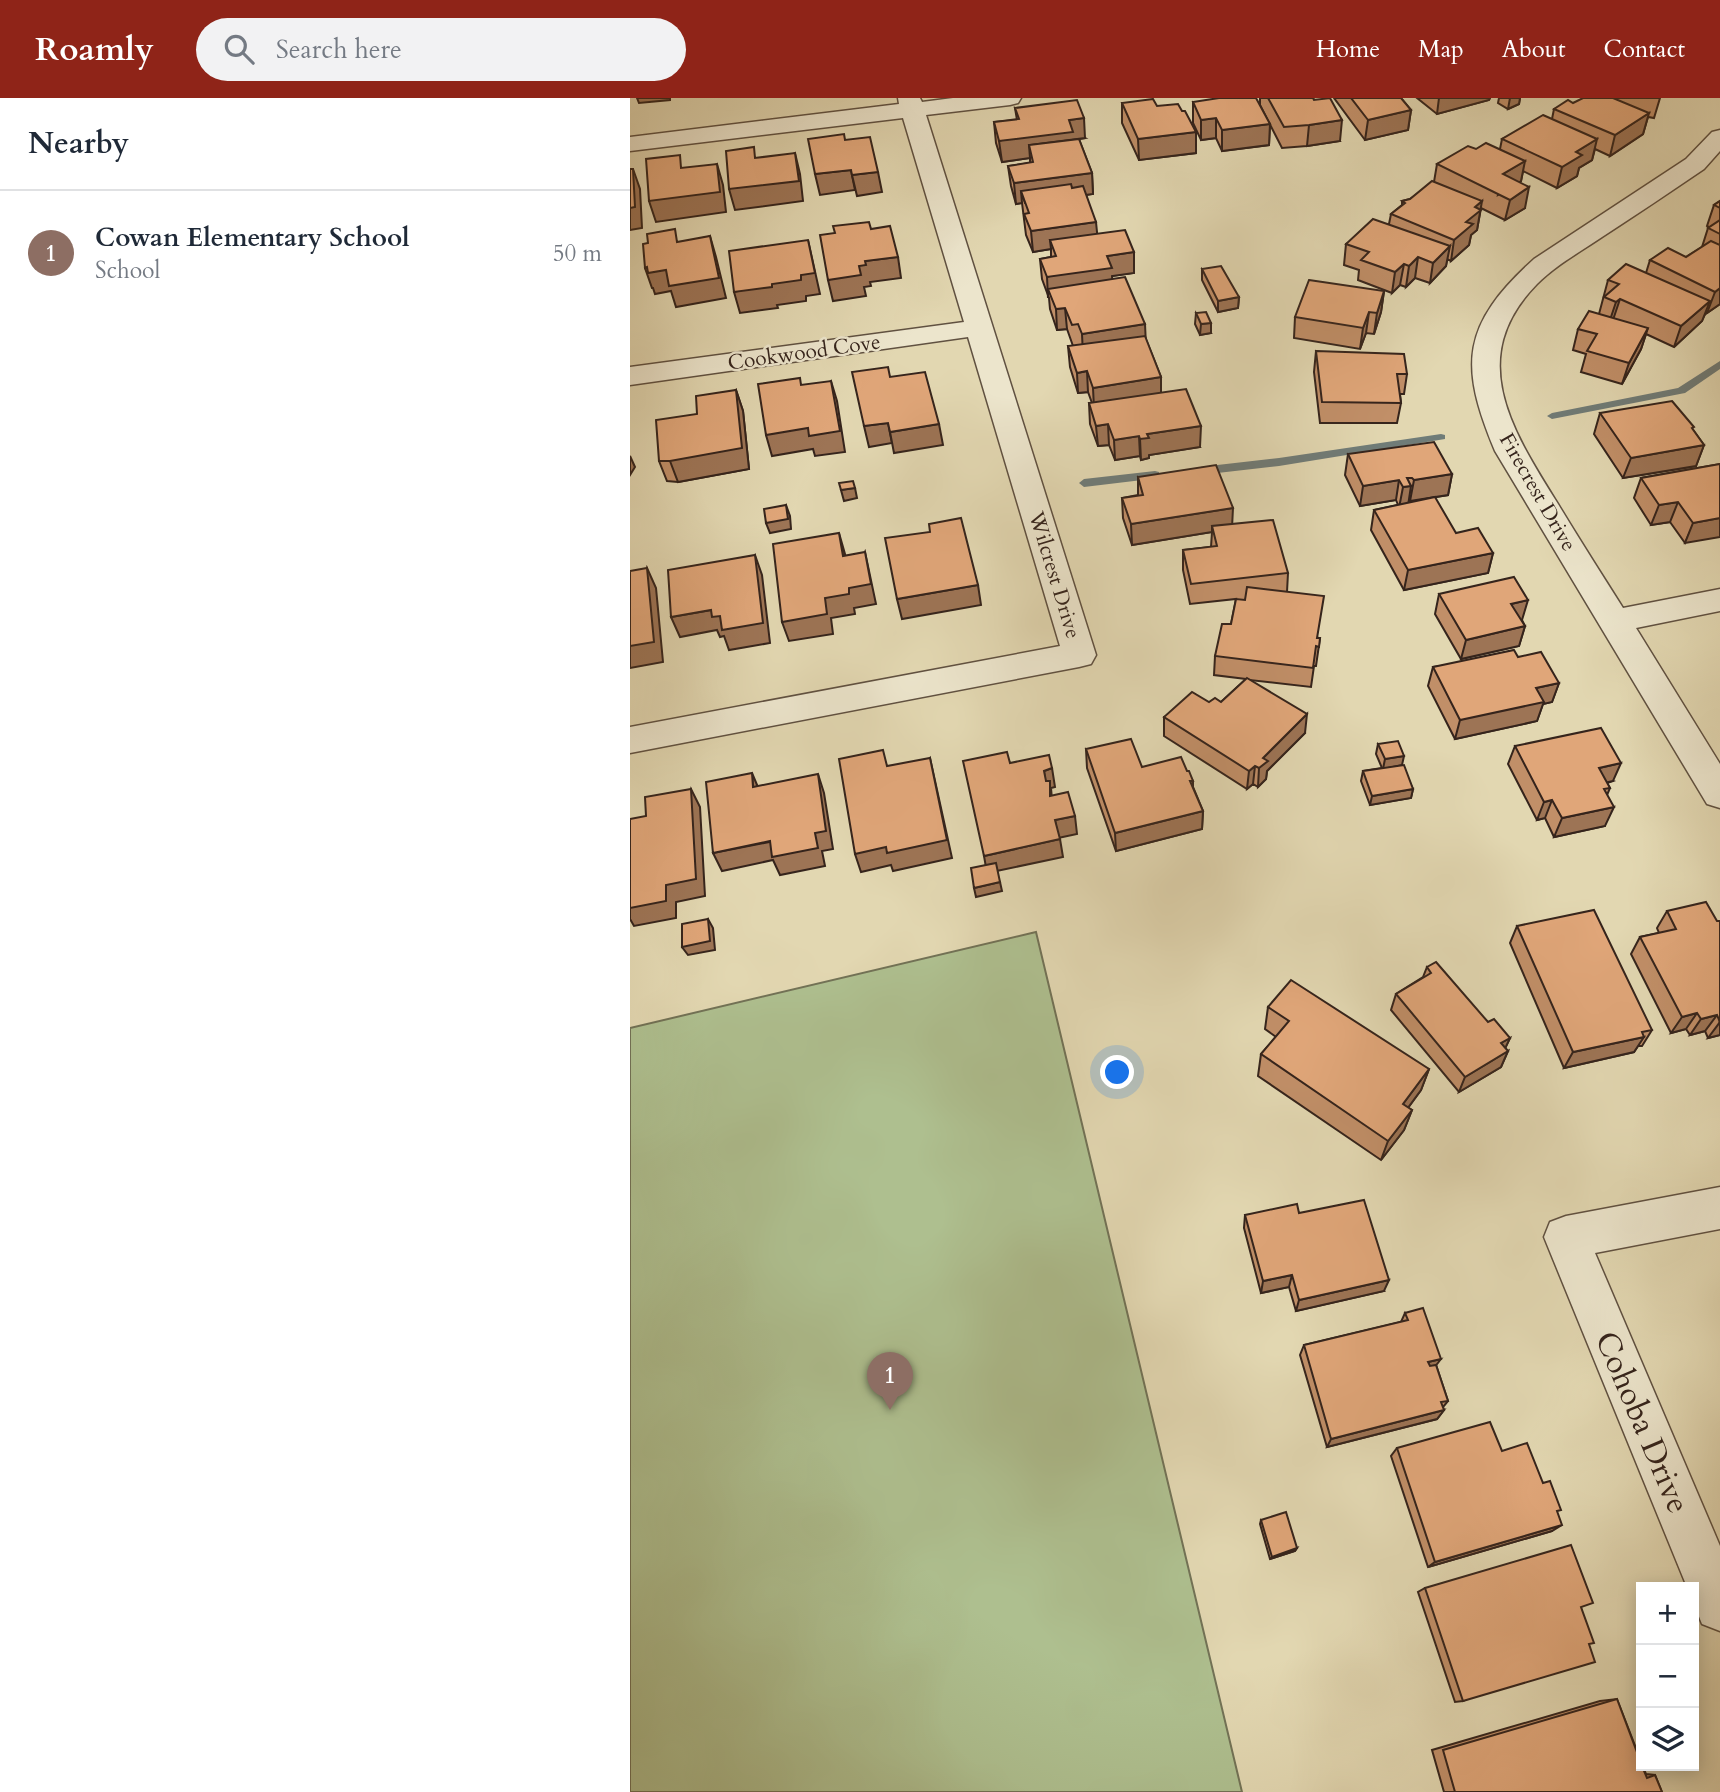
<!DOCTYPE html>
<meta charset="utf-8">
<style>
body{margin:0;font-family:Cardo,serif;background:#f2f2f3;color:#1f2937}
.controls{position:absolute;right:21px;bottom:21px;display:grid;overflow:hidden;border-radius:0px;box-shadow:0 4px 18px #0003}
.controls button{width:63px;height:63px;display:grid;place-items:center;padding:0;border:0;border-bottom:2px solid #e0e1e3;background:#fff;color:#1f2937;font:35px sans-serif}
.you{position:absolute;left:488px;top:975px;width:24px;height:24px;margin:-18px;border:5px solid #fff;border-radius:50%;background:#1a73e8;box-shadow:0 0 0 10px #1a73e833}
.badge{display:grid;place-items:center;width:46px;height:46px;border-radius:50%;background:#8f2418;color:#fff;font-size:23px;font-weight:700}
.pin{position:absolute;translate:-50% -58px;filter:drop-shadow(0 2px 4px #0008)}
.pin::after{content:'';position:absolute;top:37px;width:24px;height:21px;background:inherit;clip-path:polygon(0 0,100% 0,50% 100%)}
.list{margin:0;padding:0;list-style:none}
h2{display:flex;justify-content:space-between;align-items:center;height:91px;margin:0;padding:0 28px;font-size:30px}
h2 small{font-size:23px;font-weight:400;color:#747a83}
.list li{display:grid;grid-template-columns:46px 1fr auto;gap:21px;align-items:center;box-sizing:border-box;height:126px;padding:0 28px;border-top:2px solid #e0e1e3}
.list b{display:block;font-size:26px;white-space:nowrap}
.list p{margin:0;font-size:23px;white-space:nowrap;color:#747a83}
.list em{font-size:23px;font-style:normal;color:#747a83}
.icon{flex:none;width:38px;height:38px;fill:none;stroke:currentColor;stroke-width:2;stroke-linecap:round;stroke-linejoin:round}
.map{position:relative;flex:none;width:1090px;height:1694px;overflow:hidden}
header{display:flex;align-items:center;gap:42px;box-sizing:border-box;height:98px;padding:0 35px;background:#8f2418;color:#fff}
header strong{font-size:33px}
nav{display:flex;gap:38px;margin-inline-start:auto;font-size:24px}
.search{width:490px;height:63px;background:#f2f2f3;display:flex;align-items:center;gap:18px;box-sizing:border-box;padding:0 24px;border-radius:38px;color:#747a83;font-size:26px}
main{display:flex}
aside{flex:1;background:#fff}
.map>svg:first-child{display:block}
.green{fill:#aebf8f;stroke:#727256;stroke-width:2}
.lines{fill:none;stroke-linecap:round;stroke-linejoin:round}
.stream{fill:#707c78;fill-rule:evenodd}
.minor-casing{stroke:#605141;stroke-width:3}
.minor{fill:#ece5cc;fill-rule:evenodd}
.wall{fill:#c18f68;stroke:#35241c;stroke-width:2}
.shaded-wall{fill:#9d7455;stroke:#35241c;stroke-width:2}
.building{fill:#e0a679;stroke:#35241c;stroke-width:2}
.labels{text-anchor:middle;stroke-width:5;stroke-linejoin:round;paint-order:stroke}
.far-street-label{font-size:21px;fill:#35241c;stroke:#ece5cc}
.near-street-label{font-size:32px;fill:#35241c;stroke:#ece5cc}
</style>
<header>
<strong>Roamly</strong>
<div class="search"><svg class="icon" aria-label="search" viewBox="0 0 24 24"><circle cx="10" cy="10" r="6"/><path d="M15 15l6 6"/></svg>Search here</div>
<nav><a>Home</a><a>Map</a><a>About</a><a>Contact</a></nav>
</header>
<main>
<aside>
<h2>Nearby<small></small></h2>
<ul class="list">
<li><span class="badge" style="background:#8d6e63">1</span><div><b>Cowan Elementary School</b><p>School</p></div><em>50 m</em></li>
</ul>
</aside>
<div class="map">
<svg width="1090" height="1694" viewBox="0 0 1090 1694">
<rect width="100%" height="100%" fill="#e2d7b1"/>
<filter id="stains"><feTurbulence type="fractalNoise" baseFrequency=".00286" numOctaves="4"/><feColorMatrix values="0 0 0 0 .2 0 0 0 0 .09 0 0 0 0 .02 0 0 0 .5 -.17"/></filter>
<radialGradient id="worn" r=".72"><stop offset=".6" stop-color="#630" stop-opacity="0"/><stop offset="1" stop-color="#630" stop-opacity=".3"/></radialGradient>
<polygon class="green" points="406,834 612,1694 0,1694 0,930"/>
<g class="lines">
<g class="stream">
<polygon points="1090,263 1090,271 1055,295 922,321 917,318 922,315 1048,290"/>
<polygon points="811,336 815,337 815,341 649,368 570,377 565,373 570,369 649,360"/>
<polygon points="525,373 529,374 529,380 454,389 449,385 454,381"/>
</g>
<g class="minor-casing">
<g id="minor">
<polygon points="268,0 290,0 292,4 323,0 391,0 388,5 380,7 296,17 466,557 461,566 449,569 0,655 0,629 430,548 338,239 0,287 0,269 334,224 273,20 0,53 0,39 269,6"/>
<path d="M 1090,32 L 1090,53 L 1074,71 C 1040,94 1006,117 972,139 C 950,154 926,167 907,186 C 834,260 883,334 928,406 C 949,441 971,475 993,510 L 1090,491 L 1090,513 L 1006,530 L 1090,666 L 1090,710 L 1077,706 L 865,353 C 829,267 831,227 904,161 L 1056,61 L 1082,34 Z"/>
<polygon points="1090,1089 1090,1131 965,1155 1090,1448 1090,1533 1072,1526 1064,1506 1064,1489 1057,1489 914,1139 920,1124 936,1118"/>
</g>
</g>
<use href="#minor" class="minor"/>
</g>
<g class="wall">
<polygon points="630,0 683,0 710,43 677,48 652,50 630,7"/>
<polygon points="704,0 771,0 781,12 778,32 735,42"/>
<polygon points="787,0 860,0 859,2 807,16"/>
<polygon points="869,0 890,0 889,6 878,11 868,5"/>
<polygon points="984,0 1030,0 1024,20 1018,19 1013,36 980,58 965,51 962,62 949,70 947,78 927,90 893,73 891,83 889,84 895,110 875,122 851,110 847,132 841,137 839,147 821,163 817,161 816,168 800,185 785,180 776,189 770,187 762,195 728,182 729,172 714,167 716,146 759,126 761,116 772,107 772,103 780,101 804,84 807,66 846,51 870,51 872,41 922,21 924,11 943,5"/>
<polygon points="563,4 640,26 639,47 592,53 586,40 571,42 563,25"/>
<polygon points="492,5 527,8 552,13 566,34 566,55 509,62 492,25"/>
<polygon points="385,10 455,40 449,41 462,75 463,96 456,97 467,136 504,154 504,175 482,178 482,181 515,239 531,279 531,294 570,349 519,357 519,360 511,362 510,358 485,362 479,347 468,348 460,326 459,305 462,305 458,294 448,295 440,269 438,248 443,248 437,231 427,232 420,211 419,200 412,181 410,161 421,159 421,151 403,154 396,137 392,105 386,106 381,88 378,68 400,65 400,60 372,64 366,45 364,24 387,22"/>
<polygon points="1090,103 1090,206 1077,215 1076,214 1072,223 1044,249 1016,236 1011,251 992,286 951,274 956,256 943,252 948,231 969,216 978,182 1016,175 1020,162 1056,159 1072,149 1078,130 1079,129 1077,128 1084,107"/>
<polygon points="572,171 609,199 608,210 588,214 572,182"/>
<polygon points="754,193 751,214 744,236 736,235 730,251 664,240 665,219"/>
<polygon points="566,215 581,235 570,237 565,226"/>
<polygon points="686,253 777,276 774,296 770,296 771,305 767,325 690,325 684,274"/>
<polygon points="106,292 113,313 119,371 48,384 37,383 29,363 67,316"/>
<polygon points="970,315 1063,332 1074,347 1066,368 993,380 964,336"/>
<polygon points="718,356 822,376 818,397 780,403 779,401 778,405 826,435 863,455 858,475 774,492 741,432 744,412 768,407 766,402 730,408 715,377"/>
<polygon points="1090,366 1055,445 1040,424 1021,427 1004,400 1011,380"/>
<polygon points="508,379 602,426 658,475 657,494 688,540 690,540 686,568 684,568 681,589 620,582 675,635 637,673 636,681 628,689 623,686 617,691 534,638 534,619 579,604 591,604 616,581 584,577 585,558 601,526 606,501 560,506 553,472 553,452 581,449 582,434 502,447 493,420 492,400 508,397"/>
<polygon points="809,496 892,522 895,528 889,548 831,561 805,516"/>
<polygon points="888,559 929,585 922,604 913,606 907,623 825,641 798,588 803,569"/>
<polygon points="748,646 772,667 783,691 781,700 740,707 731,683 733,673 752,670 746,656"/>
<polygon points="885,648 983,683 977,685 980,690 977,697 975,728 924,739 915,720 907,722 878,666"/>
<polygon points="456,651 512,669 557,673 563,683 563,689 573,713 572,731 486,753 457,670"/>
<polygon points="1037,813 1087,823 1090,937 1078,940 1075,933 1060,937 1056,931 1041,935 1001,856 1010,839 1029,835 1027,830"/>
<polygon points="887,828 1022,932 1012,948 1008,948 1004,954 934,970 880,845"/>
<polygon points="797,869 858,924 880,940 875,950 878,953 871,969 829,994 761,912 766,896 793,879"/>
<polygon points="638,909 799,971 791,992 778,1010 782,1012 774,1032 751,1062 628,978 631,956 646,939 635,931"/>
<polygon points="669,1115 754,1193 666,1213 659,1189 631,1195 614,1130 615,1117"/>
<polygon points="775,1215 806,1267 818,1303 813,1309 814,1312 807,1321 697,1349 670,1257 674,1247 771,1224"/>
<polygon points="767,1350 872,1353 913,1385 927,1414 922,1433 798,1469 761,1358"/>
<polygon points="631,1422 667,1450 665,1453 640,1461 630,1426"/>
<polygon points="795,1490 951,1510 959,1547 833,1603 825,1604 788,1494"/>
<polygon points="987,1601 1016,1676 1025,1677 1032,1694 814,1694 802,1652 970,1603"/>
</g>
<g class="shaded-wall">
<polygon points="7,0 40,0 40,2 9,5"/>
<polygon points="809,0 860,0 859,2 807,16"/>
<polygon points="880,0 890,0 889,6 878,11"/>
<polygon points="781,12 778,32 735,42 738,22"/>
<polygon points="1019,15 1013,36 980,58 985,37"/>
<polygon points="454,20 455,40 399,47 400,60 372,64 369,43 439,22"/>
<polygon points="586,20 586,40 571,42 571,22"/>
<polygon points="712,22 710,43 677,48 679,27"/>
<polygon points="640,26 639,47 592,53 592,32"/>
<polygon points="566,34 566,55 509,62 508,41"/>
<polygon points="967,41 962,62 949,70 947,78 927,90 932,69 946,54"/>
<polygon points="165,55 170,76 173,103 105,112 99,91"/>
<polygon points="895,63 891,83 868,97 873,76"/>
<polygon points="87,66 93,87 96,114 26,124 19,103"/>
<polygon points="3,71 10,91 12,130 0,132 0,110"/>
<polygon points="221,72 225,92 190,97 185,76"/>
<polygon points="248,74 252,94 227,98 222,77"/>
<polygon points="462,75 463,96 395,105 391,93 392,105 386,106 384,85"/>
<polygon points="899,89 895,110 875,122 880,102"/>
<polygon points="852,103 847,132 841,137 839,147 821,163 824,142 845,109"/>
<polygon points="466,124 468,144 420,142 421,151 403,154 401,133"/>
<polygon points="80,138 86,159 96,200 46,209 41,193 25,196 23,190 22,190 15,170"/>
<polygon points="178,142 190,196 176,198 176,203 147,207 148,210 110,215 104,194 171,177"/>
<polygon points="820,148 816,168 800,185 803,165"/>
<polygon points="504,154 504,175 482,178 483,191 418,191 418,200 417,179 477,158"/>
<polygon points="268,159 271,180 240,184 241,188 234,189 236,198 203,203 198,182 229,168 235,163"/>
<polygon points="788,159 785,180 776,189 779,168"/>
<polygon points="774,166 770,187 762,195 765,174"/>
<polygon points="1090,190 1090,206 1077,215 1085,194"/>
<polygon points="754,193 751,214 744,236 747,215"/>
<polygon points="609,199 608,210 588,214 588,203"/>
<polygon points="990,201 983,222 979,225 986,204"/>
<polygon points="1080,203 1072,223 1044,249 1051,228"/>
<polygon points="435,210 437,231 427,232 426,211"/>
<polygon points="739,214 736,235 730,251 733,230"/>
<polygon points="581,225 581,235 570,237 571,226"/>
<polygon points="515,226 516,247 453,257 452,236"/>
<polygon points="1018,230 1011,251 992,286 999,265"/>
<polygon points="457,273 458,294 448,295 447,275"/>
<polygon points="531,279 531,300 464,310 463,290"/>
<polygon points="201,283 207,303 215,354 185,358 183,351 142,358 136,337"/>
<polygon points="106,292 113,313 119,371 48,384 40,363"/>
<polygon points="258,325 262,345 239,349 234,328"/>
<polygon points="309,326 313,347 264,355 260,334"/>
<polygon points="478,326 479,347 468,348 466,328"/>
<polygon points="571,328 570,349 519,357 519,360 511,362 510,341 517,336"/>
<polygon points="509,338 510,358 485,362 484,342"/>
<polygon points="1074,347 1066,368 993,380 1001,360"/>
<polygon points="0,358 5,369 0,377"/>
<polygon points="822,376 818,397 780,403 784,382"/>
<polygon points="769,382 766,402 730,408 733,388"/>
<polygon points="781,388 778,408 769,410 773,389"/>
<polygon points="225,390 227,400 214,403 211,392"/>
<polygon points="1048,404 1040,424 1021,427 1029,407"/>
<polygon points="156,407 160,418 161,431 140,435 136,425"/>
<polygon points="603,410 602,430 582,428 582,434 502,447 501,426"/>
<polygon points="1090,420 1090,439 1055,445 1063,425"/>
<polygon points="209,435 215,456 219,478 213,458"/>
<polygon points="235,454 246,506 224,510 225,516 201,520 203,536 159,543 152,524 195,500 219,490"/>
<polygon points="863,455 858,475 774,492 778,472"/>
<polygon points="125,457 132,477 140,545 99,552 94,538 90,539 87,532 50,539 41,519 81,512"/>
<polygon points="17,470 26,490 33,564 0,570 0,548"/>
<polygon points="348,487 351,507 272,521 267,501"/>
<polygon points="898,502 892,522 876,526 881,506"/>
<polygon points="895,528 889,548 831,561 836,542"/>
<polygon points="929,585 922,604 913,606 907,623 825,641 830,622 906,590"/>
<polygon points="677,616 675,635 637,673 636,681 628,689 629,670 633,660"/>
<polygon points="774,658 772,667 753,671 755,661"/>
<polygon points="300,660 322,760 263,773 261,767 231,774 225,756"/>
<polygon points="991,665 983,683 961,688 969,670"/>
<polygon points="625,668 623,686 617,691 619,673"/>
<polygon points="422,670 425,689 421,690 422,701 416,691 414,673"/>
<polygon points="122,675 130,694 123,689"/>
<polygon points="188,676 194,695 203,751 192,753 195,768 150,777 143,762 92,773 83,755 185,735"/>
<polygon points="61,691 70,709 75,798 46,804 46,820 4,828 0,821 0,805 36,787"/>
<polygon points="783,691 781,700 740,707 742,698"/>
<polygon points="922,702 915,720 907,722 914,704"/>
<polygon points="984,709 975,728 924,739 932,720"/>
<polygon points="573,713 572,731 486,753 485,735"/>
<polygon points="445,718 447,736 428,740 425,722"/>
<polygon points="430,741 433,759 357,775 354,758"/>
<polygon points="370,784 372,793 346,799 344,790"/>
<polygon points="78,821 83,830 85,852 58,857 52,849"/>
<polygon points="1067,915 1056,931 1041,935 1052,919"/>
<polygon points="1087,917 1075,933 1060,937 1071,921"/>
<polygon points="1090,924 1090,937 1078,940"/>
<polygon points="1014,939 1004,954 934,970 943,954"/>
<polygon points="880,940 873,955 871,945"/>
<polygon points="878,953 871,969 829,994 835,979"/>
<polygon points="799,971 791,992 766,1026 773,1006"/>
<polygon points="782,1012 774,1032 751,1062 758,1043"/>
<polygon points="662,1177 659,1189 631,1195 633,1183"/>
<polygon points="759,1182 754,1193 666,1213 669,1202"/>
<polygon points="811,1261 804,1270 792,1274 798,1264"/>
<polygon points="814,1312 807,1321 697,1349 701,1341"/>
<polygon points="932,1427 922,1433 798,1469 805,1464"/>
<polygon points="667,1450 665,1453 640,1461 642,1459"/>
</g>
<g class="building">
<polygon points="589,0 626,0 640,26 592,32 586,20 571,22 563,4"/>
<polygon points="638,0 683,0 684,2 700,0 712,22 679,27 654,29"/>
<polygon points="721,0 771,0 781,12 738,22"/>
<polygon points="953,0 983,0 1019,15 985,37 924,11 938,2 943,5"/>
<polygon points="523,1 527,8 548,6 552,13 555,13 566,34 508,41 492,5"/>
<polygon points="447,2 454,20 439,22 443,34 369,43 364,24 389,21 385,10"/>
<polygon points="913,17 967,41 946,54 952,57 932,69 872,41"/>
<polygon points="214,36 215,42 240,39 248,74 222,77 221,72 185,76 178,41"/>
<polygon points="449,41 462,75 384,85 378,68 403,64 399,47"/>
<polygon points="856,45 895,63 873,76 899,89 880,102 807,66 838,48 846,51"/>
<polygon points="124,49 125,60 165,55 169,83 99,91 96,53"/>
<polygon points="50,57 51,70 87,66 90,94 19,103 16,61"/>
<polygon points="0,71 3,71 5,109 0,110"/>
<polygon points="802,83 852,103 845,109 851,112 836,124 843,126 824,142 761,116 775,105 772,103 780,101"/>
<polygon points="441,86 442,90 453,88 466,124 401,133 394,116 399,115 391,93"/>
<polygon points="1090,103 1090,110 1084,107"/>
<polygon points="743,121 820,148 803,165 788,159 779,168 774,166 765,174 731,162 739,154 716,146"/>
<polygon points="1090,122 1090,136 1078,130"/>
<polygon points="239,124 241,131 260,128 268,159 235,163 236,167 229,168 231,177 198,182 190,137 205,135 203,128"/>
<polygon points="45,131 47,144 80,138 89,180 39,188 36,172 18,175 17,169 15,170 13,146 18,145 17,136"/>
<polygon points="495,132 504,154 477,158 482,170 417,179 410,161 426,158 420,142"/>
<polygon points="178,142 185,175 171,177 171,182 142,186 142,189 104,194 99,153"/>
<polygon points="1081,143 1090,147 1090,190 1085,194 1020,162 1038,150 1056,159"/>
<polygon points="996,166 1080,203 1051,228 990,201 986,204 974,199 989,186 978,182"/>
<polygon points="591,168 609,199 588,203 572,171"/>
<polygon points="495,179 515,226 452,236 448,226 442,227 435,210 426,211 418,191"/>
<polygon points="679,182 754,193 747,215 739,214 733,230 665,219"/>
<polygon points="959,213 1018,230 999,265 957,253 967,236 948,231"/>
<polygon points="576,214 581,225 571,226 566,215"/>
<polygon points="515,238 531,279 463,290 457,273 447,275 438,248"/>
<polygon points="686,253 774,256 777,276 767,276 771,305 692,304"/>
<polygon points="258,269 260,279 295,274 309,326 260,334 258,325 234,328 222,274"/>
<polygon points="170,280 171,287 201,283 210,333 179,338 178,330 136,337 128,286"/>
<polygon points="556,291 571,328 517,336 519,340 510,341 509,338 484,342 478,326 466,328 459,305"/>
<polygon points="106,292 112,350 40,363 29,363 26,322 67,316 66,298"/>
<polygon points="1042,303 1064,329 1062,330 1074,347 1001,360 970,315"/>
<polygon points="804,344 822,376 784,382 782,380 777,380 781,388 773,389 769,382 733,388 718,356"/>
<polygon points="1090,366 1090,420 1063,425 1048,404 1029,407 1011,380"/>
<polygon points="586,367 603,410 501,426 492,400 513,397 508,379"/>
<polygon points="223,383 225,390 211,392 209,385"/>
<polygon points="805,399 826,435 848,430 863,455 778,472 744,412"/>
<polygon points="156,407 158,421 136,425 134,411"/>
<polygon points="331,420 348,487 267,501 255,440 300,434 299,426"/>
<polygon points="643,422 658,475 561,486 553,452 587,448 582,428"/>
<polygon points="209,435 213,458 235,454 241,486 219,490 219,496 195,500 197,516 152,524 143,446"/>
<polygon points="125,457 133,525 92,532 90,518 82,519 81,512 41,519 38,472"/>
<polygon points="17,470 24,544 0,548 0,473"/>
<polygon points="884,479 898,502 881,506 895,528 836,542 809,496"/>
<polygon points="617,489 694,498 687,540 690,540 689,549 686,548 683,570 585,558 592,526 601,526 606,501 615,502"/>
<polygon points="884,552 888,559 911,554 929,585 906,590 914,604 830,622 803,569"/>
<polygon points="617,580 677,616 633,660 638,663 629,670 625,668 619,673 534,619 562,594 579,604 585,600 591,604"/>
<polygon points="971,630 991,665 969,670 980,690 974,691 984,709 932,720 922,702 914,704 885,648"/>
<polygon points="501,641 512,669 551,659 557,673 559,673 563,683 560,683 573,713 485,735 456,651"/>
<polygon points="768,643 774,658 755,661 748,646"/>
<polygon points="253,652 257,668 300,660 317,742 257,755 256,749 225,756 209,661"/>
<polygon points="377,654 380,665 419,657 422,670 414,673 416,683 420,683 420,698 438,694 445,718 425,722 430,741 354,758 333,663"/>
<polygon points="774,667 783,691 742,698 733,673"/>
<polygon points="122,675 123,689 188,676 196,733 185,735 188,750 142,759 140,743 83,755 76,684"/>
<polygon points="61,691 66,781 36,787 36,803 0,810 0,721 16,718 15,699"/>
<polygon points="366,765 370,784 344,790 341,770"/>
<polygon points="1076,804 1087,823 1090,823 1090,924 1087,917 1071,921 1067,915 1052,919 1010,839 1046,831 1037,813"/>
<polygon points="964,812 1022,932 1012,934 1014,939 943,954 887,828"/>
<polygon points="78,821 80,843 52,849 52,826"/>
<polygon points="806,864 858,924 864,921 880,940 871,945 878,953 835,979 766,896 801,875 797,869"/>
<polygon points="661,882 799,971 773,1006 782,1012 758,1043 631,956 659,923 638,909"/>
<polygon points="734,1102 759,1182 669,1202 662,1177 633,1183 615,1117 667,1106 669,1115"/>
<polygon points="793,1210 811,1261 798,1264 800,1268 806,1267 818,1303 811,1304 814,1312 701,1341 674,1247 778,1222 775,1215"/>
<polygon points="860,1324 872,1353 897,1345 913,1385 920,1383 931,1412 927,1413 932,1427 805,1464 767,1350"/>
<polygon points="656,1414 667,1450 642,1459 631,1422"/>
<polygon points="941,1447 963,1505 951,1509 964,1545 959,1546 965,1564 833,1603 795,1490"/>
<polygon points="987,1601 1011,1665 1011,1668 1012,1668 1017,1680 1025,1677 1032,1694 825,1694 813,1652"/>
</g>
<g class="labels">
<g class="far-street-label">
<text transform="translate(174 254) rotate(-8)" y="7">Cookwood Cove</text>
<text transform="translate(908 394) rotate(60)" y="7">Firecrest Drive</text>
<text transform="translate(425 477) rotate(73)" y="7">Wilcrest Drive</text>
</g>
<g class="near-street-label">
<text transform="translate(1013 1324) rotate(67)" y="11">Cohoba Drive</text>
</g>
</g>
<rect width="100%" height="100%" filter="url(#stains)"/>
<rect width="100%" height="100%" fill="url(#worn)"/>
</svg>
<div class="controls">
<button>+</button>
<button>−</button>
<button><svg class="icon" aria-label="layers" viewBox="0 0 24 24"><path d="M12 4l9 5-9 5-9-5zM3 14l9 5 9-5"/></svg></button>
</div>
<div class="you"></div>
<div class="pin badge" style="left:260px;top:1312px;background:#8d6e63">1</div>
</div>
</main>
